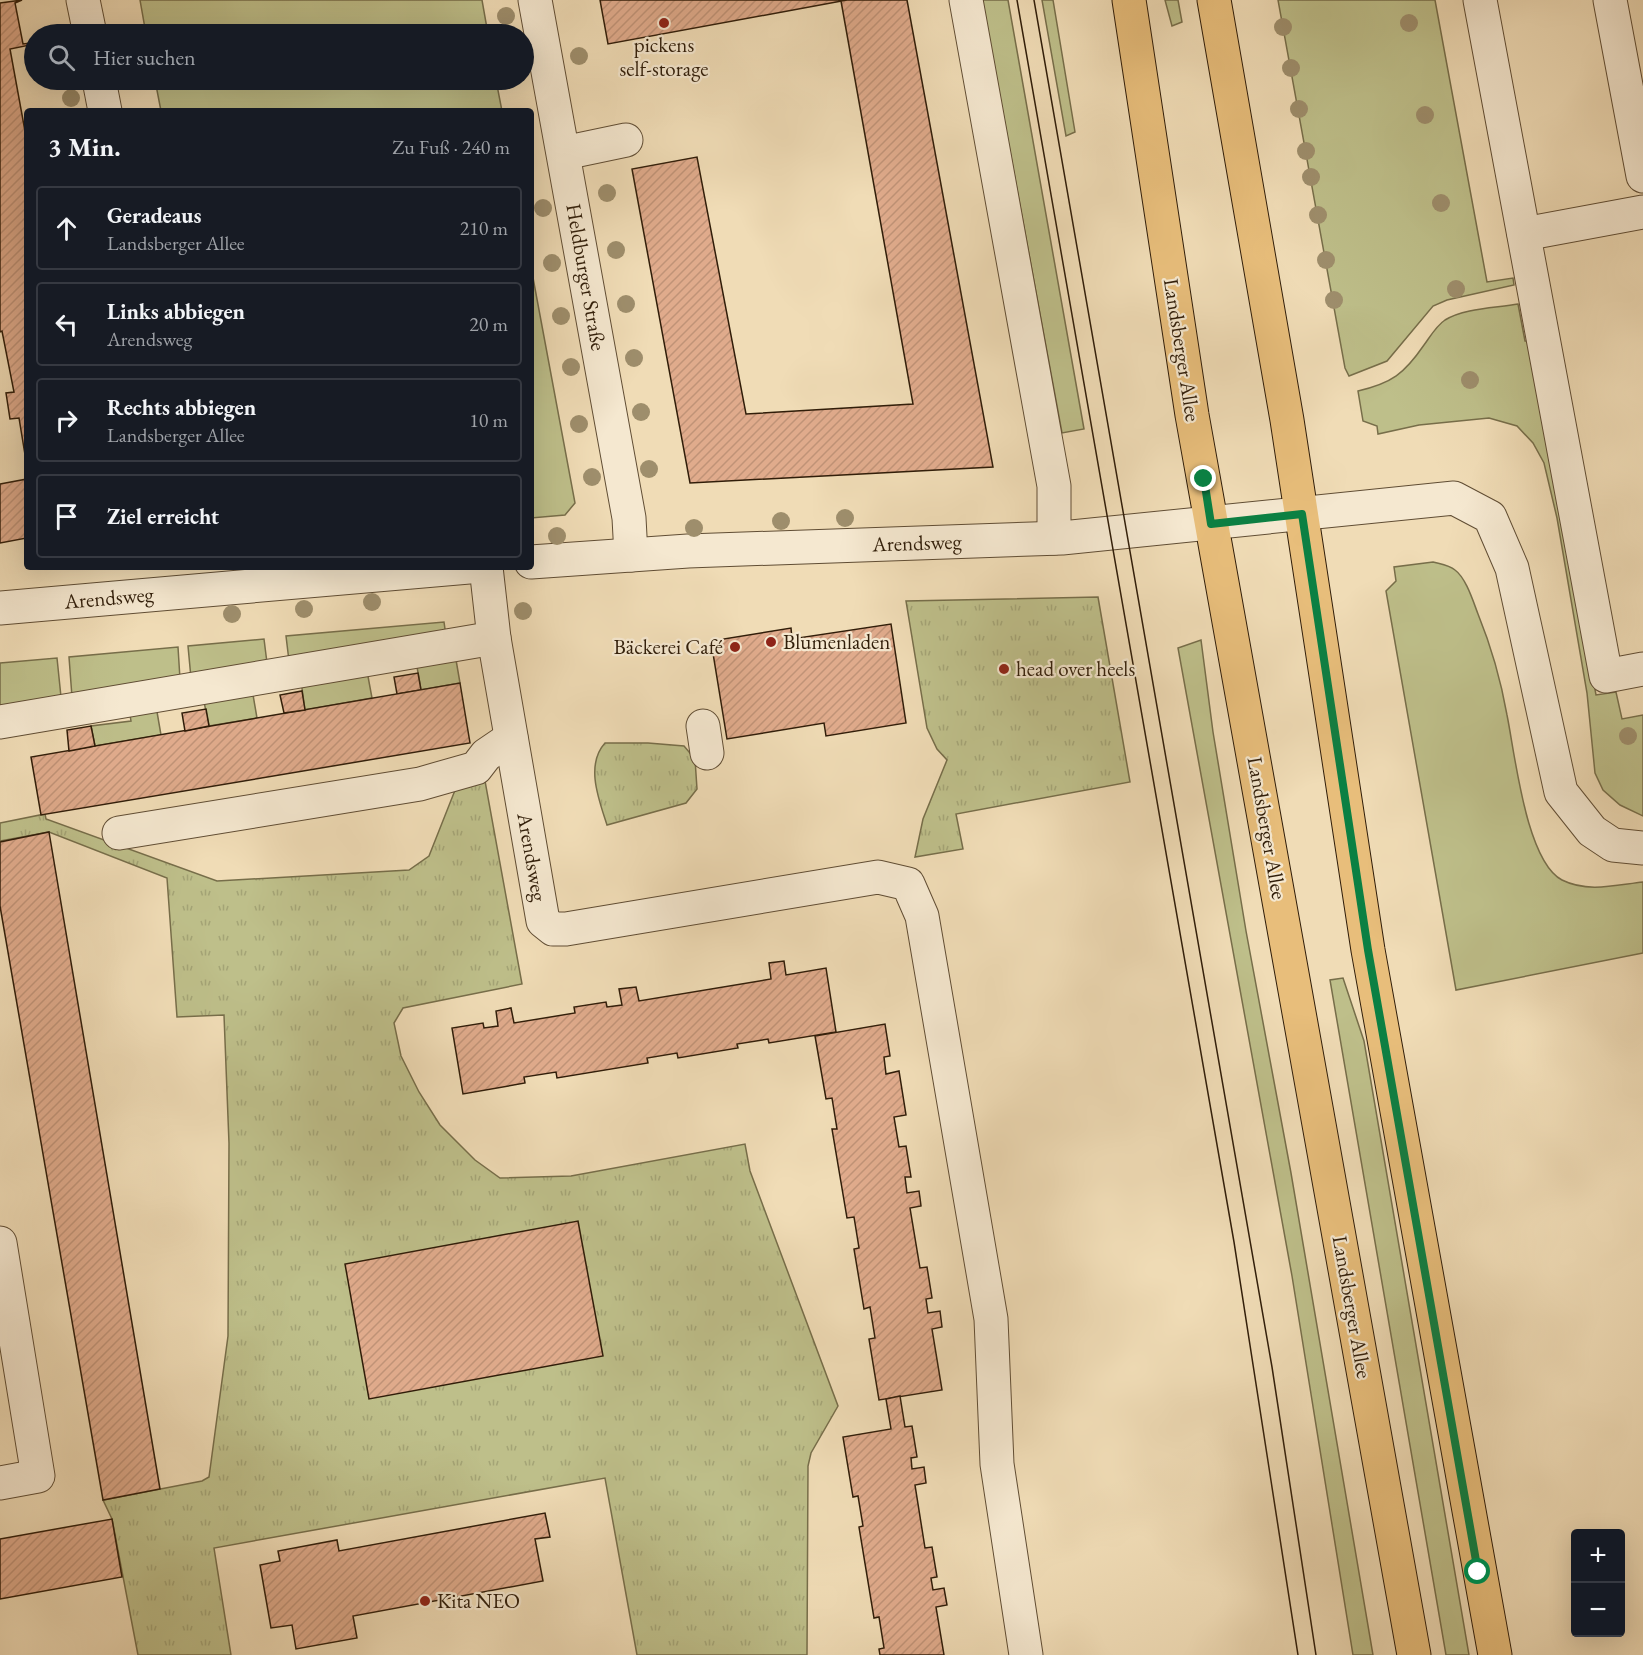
<!DOCTYPE html>
<html lang="de">
<meta charset="utf-8">
<style>
body{margin:0;font-family:"EB Garamond",serif;background:#20242c;color:#f1f3f6}
.controls{position:absolute;right:18px;bottom:18px;display:grid;overflow:hidden;border-radius:6px;box-shadow:0 6px 24px #0002}
.controls button{width:54px;height:54px;display:grid;place-items:center;padding:0;border:0;border-bottom:2px solid #363941;background:#171b24;color:#f1f3f6;font:30px sans-serif}
.stop{position:absolute;width:18px;height:18px;margin:-14px;border:4px solid #0b8043;border-radius:50%;background:#fff}
.stop.end{background:#0b8043;border-color:#fff;box-shadow:0 2px 6px #0008}
.list{margin:0;padding:0;list-style:none}
h2{display:flex;justify-content:space-between;align-items:center;height:78px;margin:0;padding:0 24px;font-size:26px}
h2 small{font-size:20px;font-weight:400;color:#9ea1a6}
.list li{display:grid;grid-template-columns:39px 1fr auto;gap:18px;align-items:center;box-sizing:border-box;height:84px;margin:0 12px 12px;padding:0 12px;border:2px solid #363941;border-radius:6px}
.list b{display:block;font-size:22px;white-space:nowrap}
.list p{margin:0;font-size:20px;white-space:nowrap;color:#9ea1a6}
.list em{font-size:20px;font-style:normal;color:#9ea1a6}
.icon{flex:none;width:33px;height:33px;fill:none;stroke:currentColor;stroke-width:2;stroke-linecap:round;stroke-linejoin:round}
.map{position:relative;flex:none;width:1643px;height:1655px;overflow:hidden}
.search{position:absolute;background:#171b24;box-shadow:0 6px 24px #0002;left:24px;top:24px;width:510px;height:66px;display:flex;align-items:center;gap:15px;box-sizing:border-box;padding:0 21px;border-radius:33px;color:#9ea1a6;font-size:22px}
.panel{position:absolute;background:#171b24;box-shadow:0 6px 24px #0002;left:24px;top:108px;width:510px;height:462px;border-radius:6px}
.map>svg:first-child{display:block}
.grass{fill:#bebf8a;stroke:#776e4a;stroke-width:1.5}
.park{fill:url(#park-tufts);stroke:#776e4a;stroke-width:1.5}
.building{fill:url(#building-hatch);stroke:#301d09;stroke-width:1.5}
.lines{fill:none;stroke-linecap:round;stroke-linejoin:round}
.minor-casing{stroke:#604d34;stroke-width:35}
.major-casing{stroke:#301d09;stroke-width:35}
.minor{stroke:#f5e8d0;stroke-width:33}
.major{stroke:#e8be7b;stroke-width:33}
.tram{stroke:#301d09;stroke-width:1.5}
.tree{fill:#9e8e6c}
.route{stroke:#0b8043;stroke-width:8}
.poi-dot{fill:#8f2418;stroke:#f5e8d0;stroke-width:2}
.labels{text-anchor:middle;stroke-width:4.5;stroke-linejoin:round;paint-order:stroke}
.poi-label{font-size:21px;fill:#301d09;stroke:#f5e8d0;text-anchor:start}
.street-label{font-size:21px;fill:#301d09;stroke:#f5e8d0}
</style>
<div class="map">
<svg width="1643" height="1655" viewBox="0 0 1643 1655">
<defs>
<pattern id="park-tufts" width="24" height="20" patternUnits="userSpaceOnUse" patternTransform="scale(1.5)"><rect width="24" height="20" fill="#bebf8a"/><path d="M3 7l-1-3M5 7V3M7 7l1-3M15 17l-1-3M17 17v-4M19 17l1-3" fill="none" stroke="#a4a476"/></pattern>
<pattern id="building-hatch" width="6" height="6" patternUnits="userSpaceOnUse" patternTransform="scale(1.5)"><rect width="6" height="6" fill="#e0ab8c"/><path d="M-1 1l2-2M0 6l6-6M5 7l2-2" fill="none" stroke="#c09377"/></pattern>
</defs>
<rect width="100%" height="100%" fill="#f0dcb6"/>
<filter id="stains"><feTurbulence type="fractalNoise" baseFrequency=".00333" numOctaves="4"/><feColorMatrix values="0 0 0 0 .2 0 0 0 0 .09 0 0 0 0 .02 0 0 0 .5 -.17"/></filter>
<radialGradient id="worn" r=".72"><stop offset=".6" stop-color="#630" stop-opacity="0"/><stop offset="1" stop-color="#630" stop-opacity=".3"/></radialGradient>
<g class="grass">
<polygon points="140,0 482,0 488,34 146,34"/>
<polygon points="982,0 1008,0 1084,429 1062,433"/>
<polygon points="1042,0 1053,0 1075,132 1066,136"/>
<polygon points="1165,0 1178,0 1182,22 1172,26"/>
<polygon points="1278,0 1435,0 1487,282 1513,278 1514,285 1447,300 1433,306 1387,361 1349,376 1345,368"/>
<polygon points="155,80 496,80 502,111 161,111"/>
<polygon points="531,267 575,503 565,515 531,518"/>
<path d="M 1518,304 L 1525,341 L 1531,341 L 1596,695 L 1616,692 L 1622,719 L 1643,715 L 1643,816 L 1620,805 L 1603,790 L 1595,773 L 1587,693 L 1557,518 L 1544,463 L 1533,443 L 1517,426 L 1489,418 L 1419,425 L 1378,434 L 1377,426 L 1363,421 L 1358,391 C 1392,383 1404,374 1424,345 C 1430,337 1436,326 1445,320 C 1464,308 1496,308 1518,304 Z"/>
<path d="M 1433,562 C 1440,564 1449,565 1455,570 C 1466,578 1473,601 1478,614 C 1491,646 1501,681 1507,715 C 1515,754 1526,861 1562,880 C 1588,893 1616,885 1643,882 L 1643,953 L 1456,990 L 1386,591 L 1396,581 L 1394,567 Z"/>
<polygon points="444,622 446,636 289,661 286,636"/>
<polygon points="264,639 267,663 191,678 188,646"/>
<polygon points="1201,640 1213,732 1246,931 1291,1173 1373,1655 1353,1655 1292,1276 1178,648"/>
<polygon points="178,647 180,679 72,697 69,657"/>
<polygon points="455,654 460,683 421,690 416,661"/>
<polygon points="57,658 61,697 0,709 0,663"/>
<polygon points="367,671 372,698 305,710 301,681"/>
<polygon points="252,689 257,718 209,726 203,697"/>
<polygon points="156,706 161,735 95,746 91,726 131,721 129,709"/>
<polygon points="1343,978 1364,1041 1469,1655 1446,1655 1330,980"/>
</g>
<g class="park">
<polygon points="1098,597 1130,782 956,814 963,849 915,857 923,819 947,760 937,749 927,728 906,601"/>
<path d="M 605,743 L 648,743 L 684,746 L 695,759 L 697,789 L 686,803 L 607,825 C 599,800 585,765 605,743 Z"/>
<polygon points="479,748 522,984 403,1008 394,1023 401,1056 419,1092 440,1125 475,1160 500,1178 571,1176 745,1144 750,1171 838,1406 811,1453 808,1466 807,1655 637,1655 605,1478 214,1548 231,1655 138,1655 112,1519 103,1500 202,1481 209,1477 228,1336 229,1143 224,1015 177,1017 167,878 49,832 0,841 0,823 45,814 46,819 217,881 409,870 429,856 463,770"/>
</g>
<g class="building">
<polygon points="22,0 15,3 23,44 30,43 30,45 10,49 27,142 27,467 19,418 10,419 6,393 14,392 2,331 0,332 0,3"/>
<polygon points="600,0 847,0 608,44"/>
<polygon points="847,0 907,0 993,467 690,483 632,169 697,157 746,414 913,404 841,1"/>
<polygon points="27,479 27,538 0,543 0,484"/>
<polygon points="891,624 906,723 826,736 824,723 727,739 711,641 791,628 792,639"/>
<polygon points="418,673 421,690 397,694 394,677"/>
<polygon points="460,683 470,743 41,815 31,757"/>
<polygon points="302,691 305,710 284,713 280,695"/>
<polygon points="206,709 209,726 185,731 182,713"/>
<polygon points="91,726 95,746 69,751 67,730"/>
<polygon points="49,832 160,1489 103,1500 0,906 0,842"/>
<polygon points="784,961 786,975 826,968 836,1032 769,1043 768,1039 737,1044 738,1048 678,1058 677,1053 647,1058 648,1063 557,1078 556,1072 524,1077 525,1083 463,1094 452,1028 483,1023 484,1028 498,1026 496,1011 511,1008 514,1023 575,1013 574,1007 606,1002 607,1007 622,1005 619,989 636,987 639,1001 771,979 769,963"/>
<polygon points="885,1024 890,1056 884,1057 886,1074 899,1071 906,1115 894,1117 899,1147 906,1146 911,1177 905,1177 907,1193 919,1191 920,1198 921,1206 910,1208 920,1268 927,1267 932,1298 926,1299 928,1313 940,1311 942,1327 932,1329 942,1390 879,1400 869,1339 875,1338 870,1307 864,1309 854,1249 859,1248 854,1217 847,1218 832,1129 837,1129 832,1098 826,1099 815,1036"/>
<polygon points="578,1221 603,1356 369,1399 345,1264"/>
<polygon points="900,1396 905,1427 912,1426 917,1457 911,1458 912,1469 924,1467 926,1483 915,1485 925,1548 932,1547 937,1577 931,1578 933,1590 944,1588 947,1605 936,1607 944,1655 880,1655 879,1649 884,1648 879,1617 874,1618 859,1527 863,1526 858,1496 853,1497 843,1437 891,1429 886,1399"/>
<polygon points="545,1513 550,1537 535,1539 543,1581 353,1616 357,1638 296,1649 292,1625 271,1628 260,1565 280,1561 278,1551 337,1540 339,1551"/>
<polygon points="112,1519 122,1577 0,1599 0,1539"/>
</g>
<g class="lines">
<g class="minor-casing">
<g id="minor">
<polyline points="83,0 90,34"/>
<polyline points="535,0 629,518 631,555"/>
<polyline points="966,0 1054,486 1054,538"/>
<polyline points="1480,0 1606,676 1643,669"/>
<polyline points="1610,0 1643,176"/>
<polyline points="99,80 105,111"/>
<polyline points="564,153 626,140"/>
<polyline points="1524,234 1643,212"/>
<polyline points="531,562 688,551 1062,538 1454,498 1490,517 1512,568 1561,792 1592,831 1613,845 1643,848"/>
<polyline points="486,567 494,638 543,921 553,929 566,929 878,877 908,884 922,916 991,1319 997,1464 1026,1655"/>
<polyline points="0,608 469,567"/>
<polyline points="0,722 494,638"/>
<polyline points="703,726 707,753"/>
<polyline points="119,833 420,784 476,768 486,755 511,738"/>
<polyline points="0,1243 38,1476 0,1483"/>
</g>
</g>
<g class="major-casing">
<g id="major">
<polyline points="1129,0 1192,415 1414,1655"/>
<polyline points="1214,0 1287,420 1368,950 1495,1655"/>
</g>
</g>
<use href="#minor" class="minor"/>
<use href="#major" class="major"/>
<g class="tram">
<polyline points="1017,0 1234,1242 1298,1655"/>
<polyline points="1034,0 1272,1367 1316,1655"/>
</g>
</g>
<g class="tree">
<circle cx="506" cy="16" r="9"/>
<circle cx="1409" cy="23" r="9"/>
<circle cx="1283" cy="27" r="9"/>
<circle cx="579" cy="56" r="9"/>
<circle cx="1291" cy="68" r="9"/>
<circle cx="71" cy="98" r="9"/>
<circle cx="1299" cy="109" r="9"/>
<circle cx="1425" cy="115" r="9"/>
<circle cx="1306" cy="151" r="9"/>
<circle cx="1311" cy="177" r="9"/>
<circle cx="607" cy="193" r="9"/>
<circle cx="1441" cy="203" r="9"/>
<circle cx="543" cy="208" r="9"/>
<circle cx="1318" cy="215" r="9"/>
<circle cx="616" cy="250" r="9"/>
<circle cx="1326" cy="260" r="9"/>
<circle cx="552" cy="263" r="9"/>
<circle cx="1456" cy="289" r="9"/>
<circle cx="1334" cy="300" r="9"/>
<circle cx="626" cy="304" r="9"/>
<circle cx="561" cy="316" r="9"/>
<circle cx="634" cy="358" r="9"/>
<circle cx="571" cy="367" r="9"/>
<circle cx="1470" cy="380" r="9"/>
<circle cx="641" cy="412" r="9"/>
<circle cx="579" cy="424" r="9"/>
<circle cx="649" cy="469" r="9"/>
<circle cx="592" cy="477" r="9"/>
<circle cx="845" cy="518" r="9"/>
<circle cx="781" cy="521" r="9"/>
<circle cx="694" cy="528" r="9"/>
<circle cx="557" cy="536" r="9"/>
<circle cx="372" cy="602" r="9"/>
<circle cx="304" cy="609" r="9"/>
<circle cx="523" cy="611" r="9"/>
<circle cx="232" cy="614" r="9"/>
<circle cx="1628" cy="736" r="9"/>
</g>
<g class="lines">
<polyline class="route" points="1204,479 1211,524 1302,514 1368,950 1478,1572"/>
</g>
<g class="poi-dot">
<circle cx="664" cy="23" r="6"/>
<circle cx="771" cy="642" r="6"/>
<circle cx="735" cy="647" r="6"/>
<circle cx="1004" cy="669" r="6"/>
<circle cx="425" cy="1601" r="6"/>
</g>
<g class="labels">
<g class="poi-label">
<text x="664" y="52" text-anchor="middle">pickens<tspan x="664" dy="24">self-storage</tspan></text>
<text x="783" y="649">Blumenladen</text>
<text x="723" y="654" text-anchor="end">Bäckerei Café</text>
<text x="1016" y="676">head over heels</text>
<text x="437" y="1608">Kita NEO</text>
</g>
<g class="street-label">
<text transform="translate(586 277) rotate(80)" y="7">Heldburger Straße</text>
<text transform="translate(1182 350) rotate(81)" y="7">Landsberger Allee</text>
<text transform="translate(917 543) rotate(-2)" y="7">Arendsweg</text>
<text transform="translate(109 598) rotate(-5)" y="7">Arendsweg</text>
<text transform="translate(1267 828) rotate(80)" y="7">Landsberger Allee</text>
<text transform="translate(532 857) rotate(80)" y="7">Arendsweg</text>
<text transform="translate(1352 1307) rotate(80)" y="7">Landsberger Allee</text>
</g>
</g>
<rect width="100%" height="100%" filter="url(#stains)"/>
<rect width="100%" height="100%" fill="url(#worn)"/>
</svg>
<div class="controls">
<button>+</button>
<button>−</button>
</div>
<div class="stop" style="left:1478px;top:1572px"></div>
<div class="stop end" style="left:1204px;top:479px"></div>
<div class="search"><svg class="icon" aria-label="search" viewBox="0 0 24 24"><circle cx="10" cy="10" r="6"/><path d="M15 15l6 6"/></svg>Hier suchen</div>
<section class="panel">
<h2>3 Min.<small>Zu Fuß · 240 m</small></h2>
<ul class="list">
<li><svg class="icon" aria-label="ahead" viewBox="0 0 24 24"><path d="M12 20V5M6 11l6-6 6 6"/></svg><div><b>Geradeaus</b><p>Landsberger Allee</p></div><em>210 m</em></li>
<li><svg class="icon" aria-label="left" viewBox="0 0 24 24"><path d="M17 20v-9H6M10 6l-5 5 5 5"/></svg><div><b>Links abbiegen</b><p>Arendsweg</p></div><em>20 m</em></li>
<li><svg class="icon" aria-label="right" viewBox="0 0 24 24"><path d="M7 20v-9h11M14 6l5 5-5 5"/></svg><div><b>Rechts abbiegen</b><p>Landsberger Allee</p></div><em>10 m</em></li>
<li><svg class="icon" aria-label="arrive" viewBox="0 0 24 24"><path d="M6 21V4h12l-3 4 3 4H6"/></svg><div><b>Ziel erreicht</b></div></li>
</ul>
</section>
</div>
